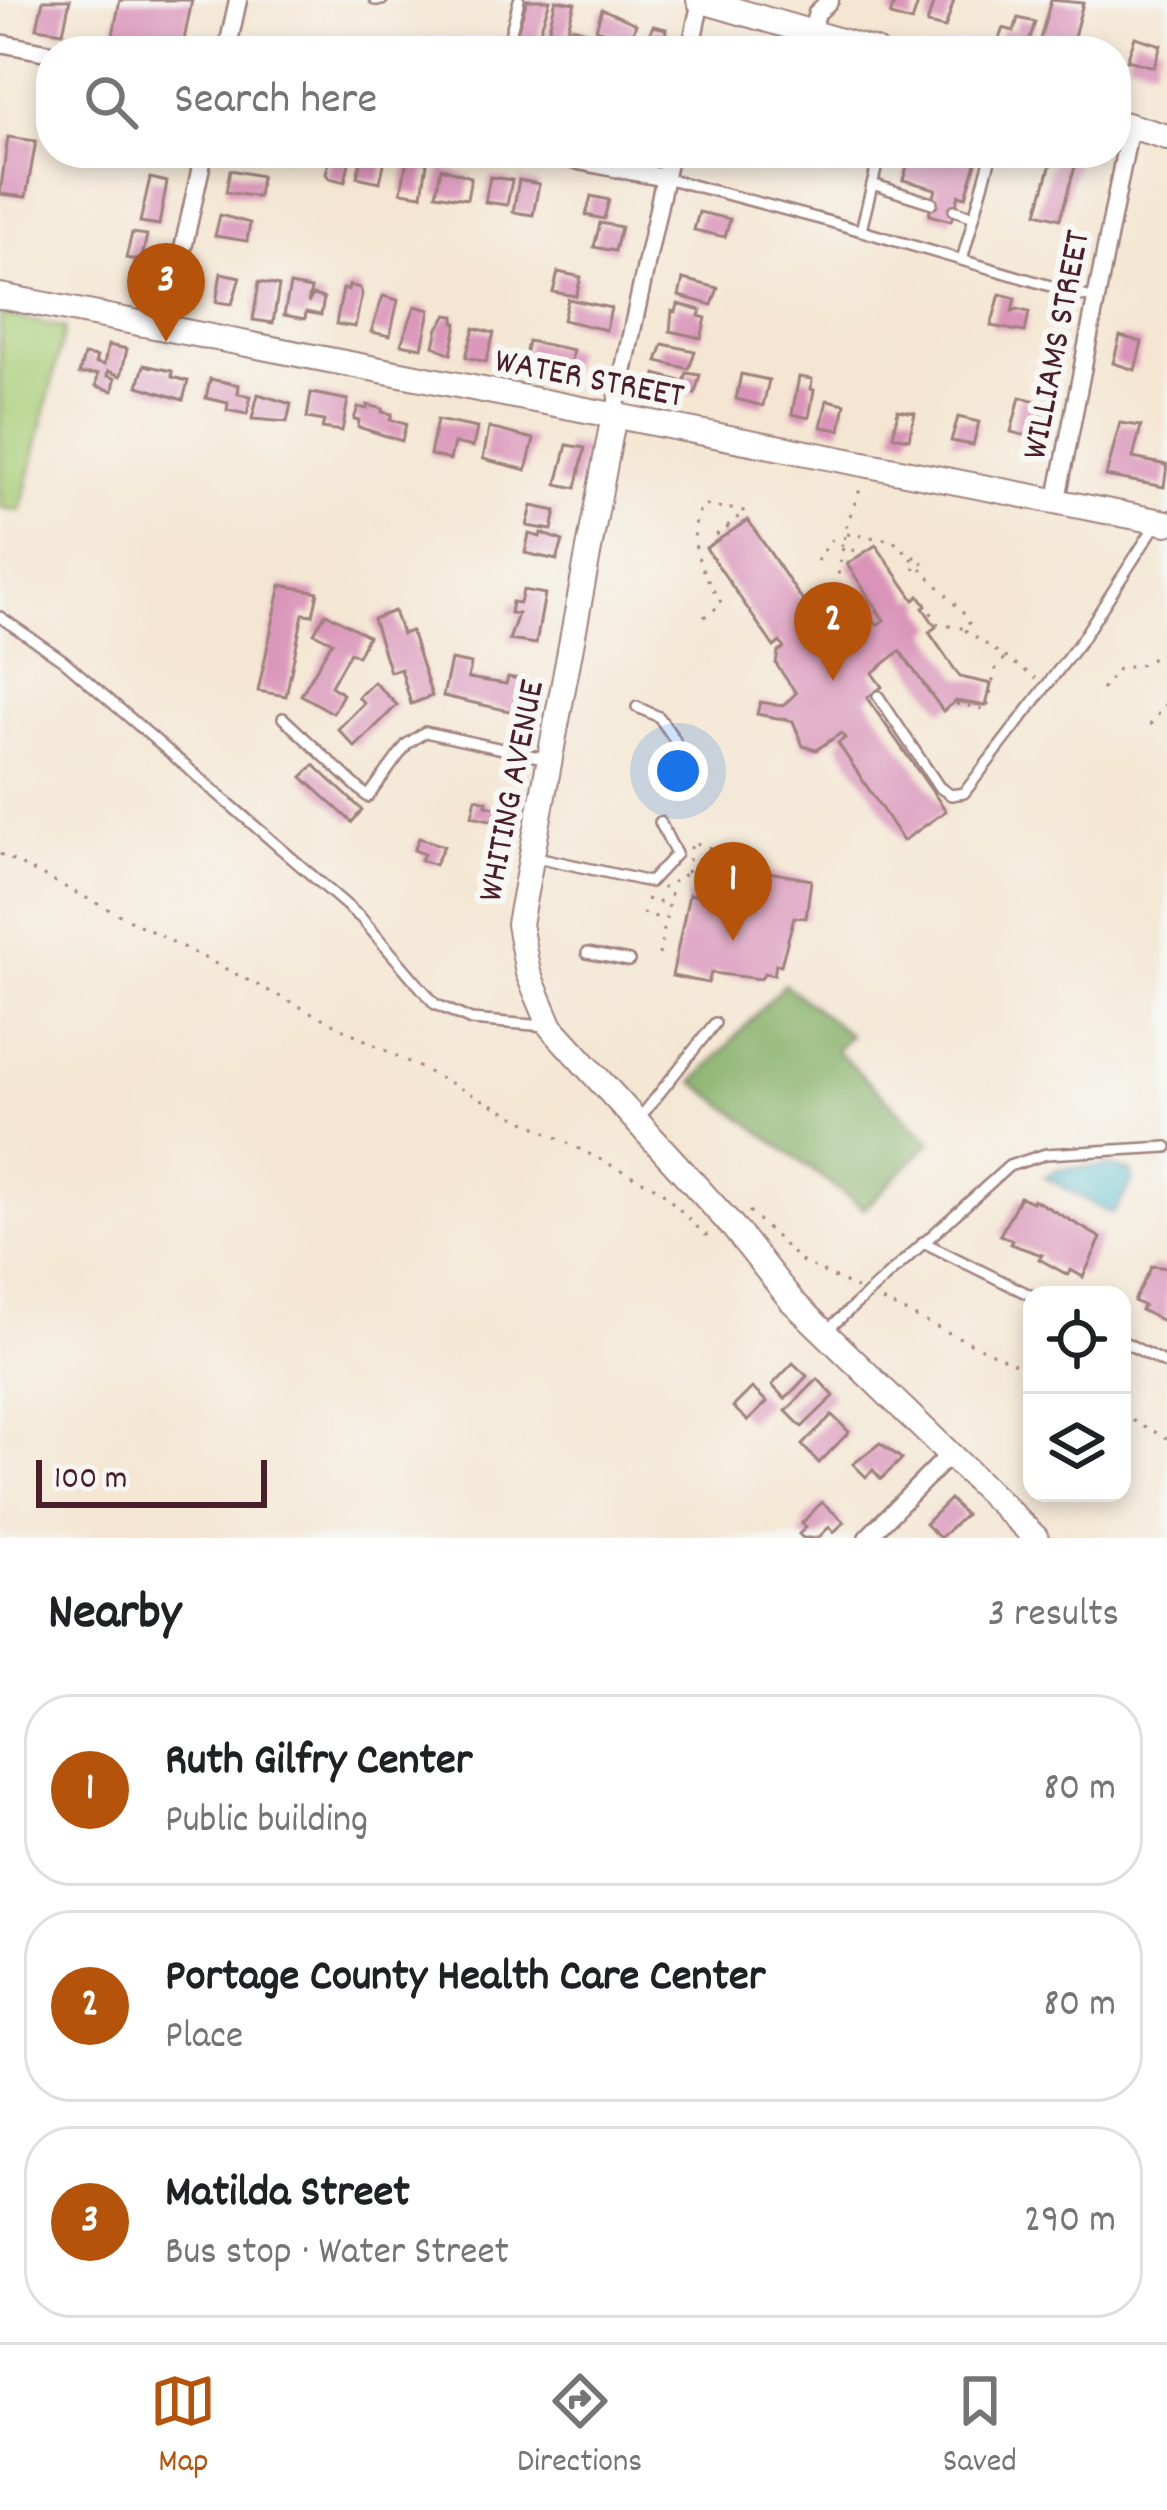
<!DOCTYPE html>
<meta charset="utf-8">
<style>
body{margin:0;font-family:Dekko,sans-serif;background:#f6f6f6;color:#202124}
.controls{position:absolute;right:36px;bottom:36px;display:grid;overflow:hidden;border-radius:24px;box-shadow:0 6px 18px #0003}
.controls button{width:108px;height:108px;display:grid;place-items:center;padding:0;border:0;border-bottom:3px solid #e0e0e0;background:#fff;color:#202124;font:60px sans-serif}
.scale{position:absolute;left:36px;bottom:30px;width:231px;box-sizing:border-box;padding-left:12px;border:6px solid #4a1f2b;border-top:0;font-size:33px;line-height:42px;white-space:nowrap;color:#4a1f2b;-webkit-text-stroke:9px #f6f6f2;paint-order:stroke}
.you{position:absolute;left:678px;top:771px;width:42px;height:42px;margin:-30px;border:9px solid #fff;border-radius:50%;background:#1a73e8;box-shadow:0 0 0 18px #1a73e833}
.badge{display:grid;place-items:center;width:78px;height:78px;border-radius:50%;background:#b45309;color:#fff;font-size:39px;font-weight:700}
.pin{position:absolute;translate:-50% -99px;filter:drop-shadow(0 3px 6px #0008)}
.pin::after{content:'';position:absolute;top:63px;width:42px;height:36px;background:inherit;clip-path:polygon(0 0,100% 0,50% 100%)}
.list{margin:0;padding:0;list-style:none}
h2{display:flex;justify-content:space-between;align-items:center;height:156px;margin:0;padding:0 48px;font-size:51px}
h2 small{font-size:39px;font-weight:400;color:#757577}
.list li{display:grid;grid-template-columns:78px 1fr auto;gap:36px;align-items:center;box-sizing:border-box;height:192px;margin:0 24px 24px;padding:0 24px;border:3px solid #e0e0e0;border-radius:48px}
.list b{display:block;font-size:45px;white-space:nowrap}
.list p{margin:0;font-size:39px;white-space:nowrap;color:#757577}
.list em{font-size:39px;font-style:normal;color:#757577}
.icon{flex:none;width:66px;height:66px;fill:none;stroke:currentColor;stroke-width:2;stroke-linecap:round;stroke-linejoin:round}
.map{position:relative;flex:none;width:1167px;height:1538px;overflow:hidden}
.search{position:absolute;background:#fff;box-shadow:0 6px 18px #0003;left:36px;right:36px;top:36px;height:132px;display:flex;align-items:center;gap:30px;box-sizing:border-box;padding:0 42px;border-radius:48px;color:#757577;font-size:45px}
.sheet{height:804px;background:#fff}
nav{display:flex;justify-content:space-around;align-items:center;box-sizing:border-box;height:168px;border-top:3px solid #e0e0e0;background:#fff;font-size:33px;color:#757577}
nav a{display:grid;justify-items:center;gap:6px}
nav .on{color:#b45309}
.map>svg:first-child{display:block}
.green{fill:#a8cd77;stroke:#797651;stroke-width:3}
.forest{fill:#86b068;stroke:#68684a;stroke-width:3}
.water{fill:#50b9cc;stroke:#4d6c7c;stroke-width:3}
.building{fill:#da94b9}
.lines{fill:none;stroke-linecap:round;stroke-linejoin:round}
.lane-casing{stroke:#9f827e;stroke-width:14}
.street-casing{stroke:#9f827e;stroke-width:21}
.secondary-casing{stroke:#9f827e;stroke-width:28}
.path{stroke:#9f827e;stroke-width:3;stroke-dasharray:3 9;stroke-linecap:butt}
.lane{stroke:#fff;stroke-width:9}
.street{stroke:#fff;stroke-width:16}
.secondary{stroke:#fff;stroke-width:24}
.labels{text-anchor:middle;stroke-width:12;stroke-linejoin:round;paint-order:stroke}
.street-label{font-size:36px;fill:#4a1f2b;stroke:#f6f6f2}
</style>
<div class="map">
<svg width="1167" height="1538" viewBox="0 0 1167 1538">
<rect width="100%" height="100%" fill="#f6f6f2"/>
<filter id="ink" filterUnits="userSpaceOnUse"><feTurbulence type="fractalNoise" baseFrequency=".00833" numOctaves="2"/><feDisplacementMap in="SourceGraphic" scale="24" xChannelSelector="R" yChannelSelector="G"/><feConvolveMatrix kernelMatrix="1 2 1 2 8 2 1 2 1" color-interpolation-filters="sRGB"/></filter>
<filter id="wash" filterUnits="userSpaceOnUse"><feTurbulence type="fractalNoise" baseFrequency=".004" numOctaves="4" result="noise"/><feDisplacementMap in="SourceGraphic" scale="48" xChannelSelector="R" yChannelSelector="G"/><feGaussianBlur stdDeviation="2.7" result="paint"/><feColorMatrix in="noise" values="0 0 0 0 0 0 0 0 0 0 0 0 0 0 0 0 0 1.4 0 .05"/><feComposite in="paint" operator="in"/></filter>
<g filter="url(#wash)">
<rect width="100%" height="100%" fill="#f4e6d2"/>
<polygon class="green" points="0,314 65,328 21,511 0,507"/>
<polygon class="forest" points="784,984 850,1035 836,1050 931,1142 864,1209 694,1082"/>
<polygon class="water" points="1110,1166 1131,1172 1132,1182 1114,1212 1107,1212 1045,1177 1058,1169"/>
<g id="blocks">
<g class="building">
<polygon points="43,0 70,0 63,32 37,28"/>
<polygon points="120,0 192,0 182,50 113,35"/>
<polygon points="527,0 550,0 536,43 532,42 530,49 514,41"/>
<polygon points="556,0 575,3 562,48 545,44"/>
<polygon points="895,0 919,0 912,22 890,16"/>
<polygon points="934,0 954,0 945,28 927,24"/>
<polygon points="1051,0 1083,3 1070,51 1037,50"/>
<polygon points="602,9 636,24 630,41 596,29"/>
<polygon points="1018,18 1035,22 1027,48 1016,45 1012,51 996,47 1003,28 1014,31"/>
<polygon points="653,26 666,29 664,51 641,51"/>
<polygon points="572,27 590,32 583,51 566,46"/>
<polygon points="1135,37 1161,45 1154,67 1127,60"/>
<polygon points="8,137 36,141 26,197 0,194"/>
<polygon points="331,153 351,153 345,182 329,178 326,174"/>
<polygon points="363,153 385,159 380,182 357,177"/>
<polygon points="911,153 955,153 957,157 976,163 966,197 959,195 951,221 929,215 936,189 903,180"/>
<polygon points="1054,153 1079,153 1060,219 1037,213"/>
<polygon points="407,160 427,163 422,195 401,192"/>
<polygon points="441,168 471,177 467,199 436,194"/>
<polygon points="230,170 261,176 258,197 226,192"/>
<polygon points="490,177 512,180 507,205 485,202"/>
<polygon points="150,178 167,182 159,225 140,222"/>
<polygon points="519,180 539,184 533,215 513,212"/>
<polygon points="591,196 609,200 604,219 586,215"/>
<polygon points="699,212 730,219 725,237 694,230"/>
<polygon points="220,215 250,223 247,241 215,236"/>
<polygon points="600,223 621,227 615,251 594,247"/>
<polygon points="132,233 147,235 141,263 160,264 154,295 137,292 141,276 132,273 136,260 126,258"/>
<polygon points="558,272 581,277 576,296 553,292"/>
<polygon points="221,273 240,277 232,304 216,302"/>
<polygon points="683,279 718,288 712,305 679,296"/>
<polygon points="259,282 279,286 273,323 253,320"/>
<polygon points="290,285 311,289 308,303 313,295 324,298 321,315 306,312 305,319 284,315"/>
<polygon points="349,285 360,288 362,294 355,327 336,324 343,289 348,290"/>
<polygon points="1000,294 1015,298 1012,312 1017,309 1029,312 1025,332 991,326"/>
<polygon points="383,296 398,300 390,336 371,332"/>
<polygon points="568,299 611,308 606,330 563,320"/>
<polygon points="678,304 701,310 699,316 706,318 701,338 670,331 672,311 676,312"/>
<polygon points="415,306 430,310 422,348 401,344"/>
<polygon points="447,315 455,316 454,323 457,323 451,354 434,346 438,328"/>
<polygon points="474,328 494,333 486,362 466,357"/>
<polygon points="1120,336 1142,342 1135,370 1113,363"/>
<polygon points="528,341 573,350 569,370 525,356"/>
<polygon points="663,344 695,351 689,369 657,361"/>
<polygon points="108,345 127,349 121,376 108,371 107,376 115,378 113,391 96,386 98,374 79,374 84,355 97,357 95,363 104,365"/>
<polygon points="144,365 172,371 172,377 188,381 183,400 138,386"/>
<polygon points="687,373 700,375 695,394 682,391 679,402 650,394 656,374 684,382"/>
<polygon points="741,374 769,380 763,406 736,399"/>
<polygon points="799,377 812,379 811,389 814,390 809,418 792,414"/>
<polygon points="210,379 239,385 238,394 251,396 247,414 227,410 228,403 206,398"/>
<polygon points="311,393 348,400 342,431 322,428 324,421 307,418"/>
<polygon points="258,394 291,404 287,422 252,419"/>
<polygon points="1020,397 1045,403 1035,438 1011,432"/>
<polygon points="827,400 845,404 840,430 821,427"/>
<polygon points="367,405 383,409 382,412 392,414 390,420 406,424 402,441 358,427 359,420 354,419 358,407 367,409"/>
<polygon points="898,410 915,413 909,439 893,436"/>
<polygon points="958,417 979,422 973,445 951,441"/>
<polygon points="437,420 477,428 473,447 454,443 450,460 430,455"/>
<polygon points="1120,423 1141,426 1133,458 1167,465 1164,487 1106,476"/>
<polygon points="489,428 534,439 526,470 483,459"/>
<polygon points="567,445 585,448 576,488 557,484"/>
<polygon points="532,506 556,511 552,530 527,526"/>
<polygon points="748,520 840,656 848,650 829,622 830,616 854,599 859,600 877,625 884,620 847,564 876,545 914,600 919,596 926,606 923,608 936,627 929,632 960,677 991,684 986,706 956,701 943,711 900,651 872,673 882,687 867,698 946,811 903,841 838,743 845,738 841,733 816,750 803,746 793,721 757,714 760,702 783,706 796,693 776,664 778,652 784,648 780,642 774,647 706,548"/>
<polygon points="541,533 563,541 557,560 525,553 529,534 540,537"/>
<polygon points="281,585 318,592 313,615 303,614 286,696 258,691"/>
<polygon points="523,590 545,594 536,644 509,640 518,614 510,613 512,602 520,603"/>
<polygon points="394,611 402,634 411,631 432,696 411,704 401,669 390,672 373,619"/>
<polygon points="326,613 368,636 358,656 350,652 331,686 343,694 333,713 301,695 332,642 314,633"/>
<polygon points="451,660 471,664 468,678 506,684 508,677 530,681 523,714 443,696"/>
<polygon points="374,682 397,705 355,747 338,729 364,703 358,697"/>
<polygon points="314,765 362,810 352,822 302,777"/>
<polygon points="476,798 487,801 486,805 507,810 504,823 472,816"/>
<polygon points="419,838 444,846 435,865 421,860 424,854 414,850"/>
<polygon points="732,865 811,880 806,918 794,917 781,965 776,964 774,975 764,973 761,979 711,973 708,983 672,976 689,894 699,896 705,871 723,874 724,868 730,870"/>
<polygon points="1020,1197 1032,1202 1033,1199 1101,1238 1083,1277 1071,1270 1068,1275 1039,1259 1042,1255 1010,1244 1012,1240 1000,1235"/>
<polygon points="1152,1266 1167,1268 1167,1323 1141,1310 1144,1306 1134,1301"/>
<polygon points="793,1363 807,1376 785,1399 772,1385"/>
<polygon points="818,1379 834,1396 802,1427 786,1411"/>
<polygon points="752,1388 767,1402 748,1421 733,1407"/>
<polygon points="832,1415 849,1432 819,1463 802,1445"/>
<polygon points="880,1443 902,1459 881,1479 873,1470 866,1477 853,1464"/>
<polygon points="950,1499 965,1515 940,1538 925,1524"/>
<polygon points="822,1502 844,1522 834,1532 829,1527 818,1538 803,1538 799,1534 806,1527 802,1523"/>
</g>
</g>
</g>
<g filter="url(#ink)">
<use href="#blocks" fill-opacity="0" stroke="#9f827e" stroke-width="3"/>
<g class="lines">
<g class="lane-casing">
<g id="lane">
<polyline points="375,0 382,0"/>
<polyline points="506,51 519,0"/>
<polyline points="665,178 831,222 1095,299"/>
<polyline points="872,184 932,203"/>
<polyline points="954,210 974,217"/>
<polyline points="861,230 880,153"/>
<polyline points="962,260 992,153"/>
<polyline points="0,617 63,660 361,918 435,1004 471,1020 546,1026"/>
<polyline points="878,696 939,787 951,795 964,793 1080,642 1155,526"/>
<polyline points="637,707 659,717 675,740"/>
<polyline points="283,718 368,797 407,744 425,732 548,759"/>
<polyline points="532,856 650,882 676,854 660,822"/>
<polyline points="587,953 629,961"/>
<polyline points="639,1119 715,1023"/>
<polyline points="923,1242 1032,1296"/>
<polyline points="825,1332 1009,1166 1046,1154 1167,1147"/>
<polyline points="1122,1341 1167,1364"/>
</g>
</g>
<g class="street-casing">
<g id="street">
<polyline points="811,33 817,13 830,0"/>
<polyline points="0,43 51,53"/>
<polyline points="227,51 238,0"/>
<polyline points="690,51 701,0"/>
<polyline points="538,153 665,178"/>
<polyline points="165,330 204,153"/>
<polyline points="614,415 670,153"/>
<polyline points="1056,504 1130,126"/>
<polyline points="867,1538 950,1454"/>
</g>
</g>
<g class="secondary-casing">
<g id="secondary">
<polyline points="699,0 875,51"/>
<polyline points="1116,122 1167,137"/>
<polyline points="0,296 1167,523"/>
<polyline points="614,415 519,924 528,973 551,1027 734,1228 792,1301 1036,1538"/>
</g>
</g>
<g class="path">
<polyline points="847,534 892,540 912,557 913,569 923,566 921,557 912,557"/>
<polyline points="716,535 732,525"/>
<polyline points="817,561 831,540 859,553"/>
<polyline points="921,568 964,614 969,623 967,629 938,624 923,600"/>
<polyline points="832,610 847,524 862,484"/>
<path d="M 704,617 L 722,604 C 704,576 682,537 703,505 L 745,511 L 724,529"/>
<polyline points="965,630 1036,678"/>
<polyline points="1102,690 1118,669 1140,665 1167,651"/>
<polyline points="956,704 987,710 995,670 1004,659"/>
<polyline points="1150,725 1167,703"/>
<polyline points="0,854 660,1190 705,1235 715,1234"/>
<polyline points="687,873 692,842 709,847 714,853"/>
<polyline points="662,889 715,855 724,868"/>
<polyline points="646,899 667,904"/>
<polyline points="642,913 663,919"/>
<polyline points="659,955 672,886"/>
<polyline points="749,1211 801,1261 857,1289"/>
<polyline points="882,1301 1032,1372"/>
<polyline points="1122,1415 1167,1438"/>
</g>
<use href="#lane" class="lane"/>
<use href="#street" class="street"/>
<use href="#secondary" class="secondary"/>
</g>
</g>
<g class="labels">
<g class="street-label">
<text transform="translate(1053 344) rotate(-79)" y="13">WILLIAMS STREET</text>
<text transform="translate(590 375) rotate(11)" y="13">WATER STREET</text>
<text transform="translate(508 790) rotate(-79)" y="13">WHITING AVENUE</text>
</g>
</g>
</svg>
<div class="controls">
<button><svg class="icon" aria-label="locate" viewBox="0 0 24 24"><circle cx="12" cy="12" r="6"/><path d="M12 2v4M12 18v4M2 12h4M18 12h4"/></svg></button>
<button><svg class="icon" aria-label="layers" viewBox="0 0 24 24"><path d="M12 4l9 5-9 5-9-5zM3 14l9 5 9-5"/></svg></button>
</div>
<div class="scale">100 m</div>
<div class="you"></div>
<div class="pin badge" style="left:733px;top:941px">1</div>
<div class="pin badge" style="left:833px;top:681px">2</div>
<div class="pin badge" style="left:166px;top:342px">3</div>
<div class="search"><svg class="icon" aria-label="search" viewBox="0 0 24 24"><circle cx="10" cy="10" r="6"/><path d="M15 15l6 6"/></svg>Search here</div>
</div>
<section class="sheet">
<h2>Nearby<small>3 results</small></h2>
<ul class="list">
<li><span class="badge">1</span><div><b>Ruth Gilfry Center</b><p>Public building</p></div><em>80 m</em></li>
<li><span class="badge">2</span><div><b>Portage County Health Care Center</b><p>Place</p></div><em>80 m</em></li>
<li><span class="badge">3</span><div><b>Matilda Street</b><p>Bus stop · Water Street</p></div><em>290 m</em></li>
</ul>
</section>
<nav>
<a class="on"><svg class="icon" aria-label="map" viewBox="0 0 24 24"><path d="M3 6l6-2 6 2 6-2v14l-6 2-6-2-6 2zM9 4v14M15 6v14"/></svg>Map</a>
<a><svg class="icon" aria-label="directions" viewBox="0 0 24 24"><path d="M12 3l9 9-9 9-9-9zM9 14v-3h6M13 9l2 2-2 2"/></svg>Directions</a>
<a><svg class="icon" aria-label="saved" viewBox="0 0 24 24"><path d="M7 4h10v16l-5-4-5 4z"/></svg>Saved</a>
</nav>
